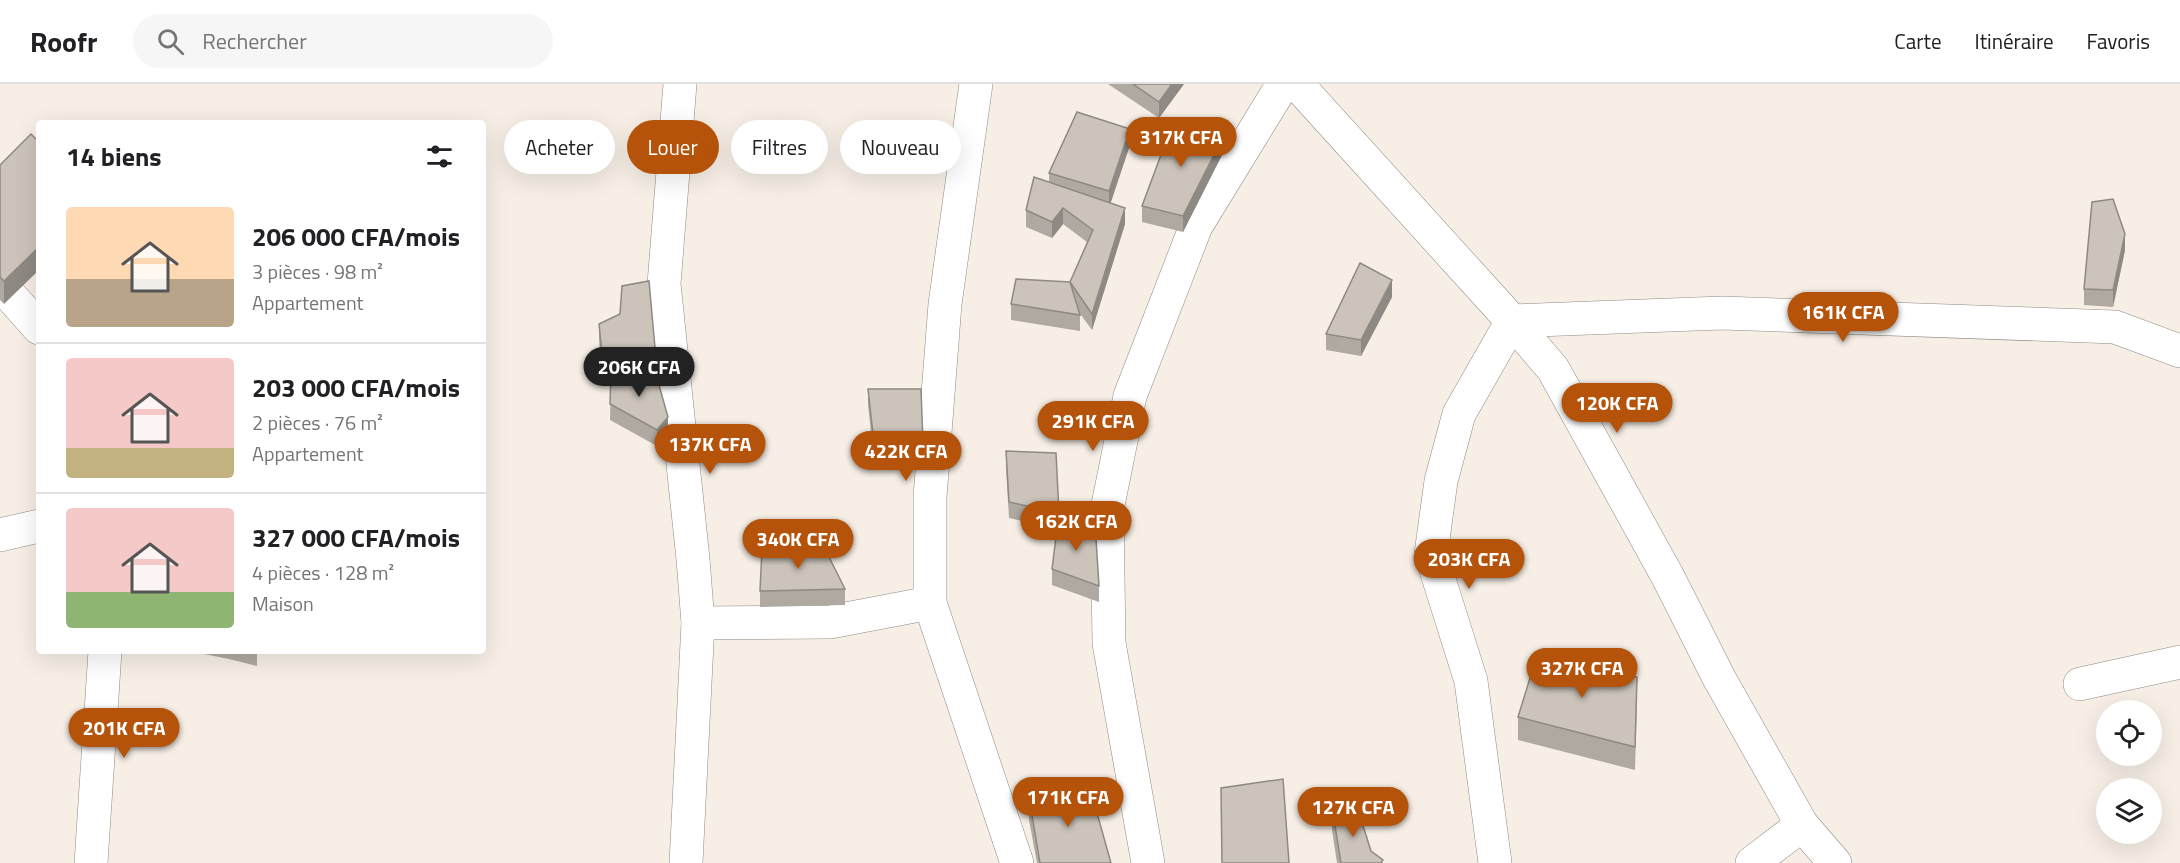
<!DOCTYPE html>
<html lang="fr">
<head>
<meta charset="utf-8">
<style>
  :root { --surface:#fff; --page:#f6f6f6; --text:#202124; --muted:#757577; --line:#e0e0e0; --accent:#b45309 }
  body { margin:0; font-family:"Titillium Web",sans-serif; background:var(--page); color:var(--text); height:100vh; display:flex; flex-direction:column; font-size:22px; white-space:nowrap }
  * { box-sizing:border-box; margin:0 }
  p { font-size:20px; color:var(--muted) }
  .icon { flex:none; width:33px; height:33px; fill:none; stroke:currentColor; stroke-width:2; stroke-linecap:round; stroke-linejoin:round }
  .map { position:relative; flex:1; overflow:hidden }
  .details { position:absolute; left:36px; top:36px; width:450px; height:534px; display:flex; flex-direction:column; background:var(--surface); border-radius:6px; box-shadow:0 6px 24px #0002 }
  .details>* { flex:none }
  .top-card { position:absolute; left:504px; top:36px; width:570px; height:54px; display:flex; gap:12px }
  .tools { position:absolute; left:2096px; top:616px; display:grid; gap:12px }
  .tools a { display:grid; place-items:center; width:66px; height:66px; border-radius:50%; background:var(--surface); box-shadow:0 6px 24px #0002; font-size:30px }
  .price { position:absolute; translate:-50% -51px; padding:0 14px; border-radius:21px; background:var(--accent); color:#fff; font-size:20px; line-height:39px; filter:drop-shadow(0 2px 3px #0008) }
  .price::after { content:''; position:absolute; left:50%; top:36px; width:18px; height:14px; margin-left:-9px; background:inherit; clip-path:polygon(0 0,100% 0,50% 100%) }
  .price.active { background:#222; color:#fff }
  ul { padding:0; list-style:none }
  li { display:flex; align-items:center; gap:18px; height:150px; padding:0 30px }
  li+li { border-top:2px solid var(--line) }
  li span { display:grid; place-items:center; flex:none; width:168px; height:120px; border-radius:6px; color:#555 }
  li>.icon { margin-inline-start:auto }
  span .icon { width:72px; height:72px; fill:#fffc; stroke-width:1 }
  li b { font-size:26px }
  h2 { display:flex; justify-content:space-between; align-items:center; height:72px; padding:0 30px; font-size:26px }
  .chip { padding:0 21px; border-radius:27px; background:var(--surface); box-shadow:0 6px 24px #0002; font-size:21px; line-height:54px }
  .chip.active { background:var(--accent); color:#fff }
  header { display:flex; align-items:center; gap:36px; box-sizing:border-box; height:84px; padding:0 30px; background:var(--surface); border-bottom:2px solid var(--line) }
  header strong { font-size:28px }
  nav { display:flex; gap:33px; margin-inline-start:auto; font-size:21px }
  .search { width:420px; height:54px; background:var(--page); display:flex; align-items:center; gap:15px; box-sizing:border-box; padding:0 21px; border-radius:33px; color:var(--muted); font-size:22px }
  .map>svg:first-child { display:block }
  .lines { fill:none; stroke-linecap:round; stroke-linejoin:round }
  .minor-casing { stroke:#908981; stroke-width:34 }
  .minor { stroke:#fff; stroke-width:33 }
  .wall { fill:#afa9a1 }
  .shaded-wall { fill:#8f8983 }
  .building { fill:#ccc4bb; stroke:#8f8983; stroke-width:1.5 }
</style>
</head>
<body>
<header>
<strong>Roofr</strong>
<div class="search"><svg class="icon" aria-label="search" viewBox="0 0 24 24"><circle cx="10" cy="10" r="6"/><path d="M15 15l6 6"/></svg>Rechercher</div>
<nav><a>Carte</a><a>Itinéraire</a><a>Favoris</a></nav>
</header>
<div class="map">
<svg width="2180" height="779" viewBox="0 0 2180 779">
  <rect width="100%" height="100%" fill="#f7efe6"/>
  <g class="lines">
    <defs>
      <g id="minor">
        <polyline points="680,0 664,200 693,475 698,539 686,779"/>
        <polyline points="976,0 945,220 930,413 930,519 1017,779"/>
        <polyline points="1297,0 1512,237 1553,285 1668,493 1719,594 1802,741 1835,779"/>
        <polyline points="0,200 39,244"/>
        <polyline points="0,451 39,442"/>
        <polyline points="698,539 830,538 930,519"/>
        <polyline points="2080,600 2180,578"/>
        <polyline points="91,779 105,567"/>
        <polyline points="1148,779 1109,559 1107,426 1130,312 1196,142 1283,0"/>
        <polyline points="1495,779 1471,597 1431,470 1441,397 1459,330 1512,237 1722,229 2115,243 2180,267"/>
        <polyline points="1752,779 1802,741"/>
      </g>
    </defs>
    <use href="#minor" class="minor-casing"/>
    <use href="#minor" class="minor"/>
  </g>
  <g class="wall">
    <polygon points="1108,0 1184,0 1159,34"/>
    <polygon points="31,50 4,220 0,216 0,81"/>
    <polygon points="1130,61 1110,119 1125,140 1092,246 1078,227 1080,231 1080,247 1011,236 1011,220 1070,198 1087,158 1063,140 1052,154 1026,143 1026,126 1049,98 1049,89"/>
    <polygon points="1223,69 1183,148 1142,138 1142,122"/>
    <polygon points="2125,166 2113,223 2084,221 2084,205"/>
    <polygon points="1392,213 1361,272 1326,266 1326,250"/>
    <polygon points="599,240 656,275 656,292 602,286 599,257"/>
    <polygon points="611,288 668,350 657,362 610,336"/>
    <polygon points="868,305 923,359 923,376 873,367 868,321"/>
    <polygon points="1006,367 1059,429 1099,502 1099,518 1052,501 1052,485 1057,445 1009,434 1006,383"/>
    <polygon points="845,505 845,521 760,523 760,507"/>
    <polygon points="189,567 257,567 257,582 229,575"/>
    <polygon points="1637,616 1635,686 1518,656 1518,633"/>
    <polygon points="1029,713 1111,779 1037,779 1029,736"/>
    <polygon points="1332,723 1371,767 1383,779 1337,779 1332,746"/>
  </g>
  <g class="shaded-wall">
    <polygon points="1172,0 1184,0 1159,34 1159,18"/>
    <polygon points="1130,45 1130,61 1109,124 1109,107"/>
    <polygon points="1223,53 1223,69 1183,148 1183,132"/>
    <polygon points="1063,124 1063,140 1052,154 1052,138"/>
    <polygon points="1125,124 1125,140 1092,246 1092,230"/>
    <polygon points="2125,150 2125,166 2113,223 2113,206"/>
    <polygon points="39,163 39,186 4,220 4,197"/>
    <polygon points="1392,196 1392,213 1361,272 1361,256"/>
    <polygon points="668,333 668,350 657,362 657,346"/>
  </g>
  <g class="building">
    <polygon points="1133,0 1172,0 1159,18"/>
    <polygon points="1077,28 1130,45 1109,107 1049,89"/>
    <polygon points="1174,36 1223,53 1183,132 1142,122"/>
    <polygon points="31,50 39,58 39,163 4,197 0,193 0,81"/>
    <polygon points="1034,93 1125,124 1092,230 1070,198 1080,231 1011,220 1016,195 1070,198 1093,146 1063,124 1052,138 1026,126"/>
    <polygon points="2113,115 2125,150 2113,206 2084,205 2092,118"/>
    <polygon points="1360,179 1392,196 1361,256 1326,250"/>
    <polygon points="649,197 656,275 602,269 599,240 620,230 622,202"/>
    <polygon points="611,288 657,294 668,333 657,346 610,320"/>
    <polygon points="868,305 921,305 923,359 873,350"/>
    <polygon points="1006,367 1056,369 1059,429 1009,418"/>
    <polygon points="1059,429 1096,455 1099,502 1052,485"/>
    <polygon points="824,463 845,505 760,507 762,464"/>
    <polygon points="1538,568 1637,593 1635,663 1518,633"/>
    <polygon points="1283,695 1289,779 1222,779 1221,704"/>
    <polygon points="1090,704 1111,779 1040,779 1029,713"/>
    <polygon points="1332,723 1358,726 1371,767 1383,776 1381,779 1341,779"/>
  </g>
</svg>
<div class="tools">
<a><svg class="icon" aria-label="locate" viewBox="0 0 24 24"><circle cx="12" cy="12" r="6"/><path d="M12 2v4M12 18v4M2 12h4M18 12h4"/></svg></a>
<a><svg class="icon" aria-label="layers" viewBox="0 0 24 24"><path d="M12 4l9 5-9 5-9-5zM3 14l9 5 9-5"/></svg></a>
</div>
<b class="price" style="left:1181px;top:84px">317K CFA</b>
<b class="price" style="left:1843px;top:259px">161K CFA</b>
<b class="price active" style="left:639px;top:314px">206K CFA</b>
<b class="price" style="left:1617px;top:350px">120K CFA</b>
<b class="price" style="left:1093px;top:368px">291K CFA</b>
<b class="price" style="left:710px;top:391px">137K CFA</b>
<b class="price" style="left:906px;top:398px">422K CFA</b>
<b class="price" style="left:1076px;top:468px">162K CFA</b>
<b class="price" style="left:798px;top:486px">340K CFA</b>
<b class="price" style="left:1469px;top:506px">203K CFA</b>
<b class="price" style="left:1582px;top:615px">327K CFA</b>
<b class="price" style="left:124px;top:675px">201K CFA</b>
<b class="price" style="left:1068px;top:744px">171K CFA</b>
<b class="price" style="left:1353px;top:754px">127K CFA</b>
<div class="top-card">
<a class="chip">Acheter</a>
<a class="chip active">Louer</a>
<a class="chip">Filtres</a>
<a class="chip">Nouveau</a>
</div>
<section class="details">
<h2>14 biens<svg class="icon" aria-label="filters" viewBox="0 0 24 24"><path d="M4 7h16M4 17h16"/><circle cx="9" cy="7" r="2"/><circle cx="15" cy="17" r="2"/></svg></h2>
<ul>
<li><span style="background:linear-gradient(#ffd9b3 60%,#b9a48a 0)"><svg class="icon" aria-label="home" viewBox="0 0 24 24"><path d="M3 11l9-7 9 7M6 9v11h12V9"/></svg></span><div><b>206 000 CFA/mois</b><p>3 pièces · 98 m²</p><p>Appartement</p></div></li>
<li><span style="background:linear-gradient(#f6c9c9 75%,#c2b280 0)"><svg class="icon" aria-label="home" viewBox="0 0 24 24"><path d="M3 11l9-7 9 7M6 9v11h12V9"/></svg></span><div><b>203 000 CFA/mois</b><p>2 pièces · 76 m²</p><p>Appartement</p></div></li>
<li><span style="background:linear-gradient(#f6c9c9 70%,#8fb573 0)"><svg class="icon" aria-label="home" viewBox="0 0 24 24"><path d="M3 11l9-7 9 7M6 9v11h12V9"/></svg></span><div><b>327 000 CFA/mois</b><p>4 pièces · 128 m²</p><p>Maison</p></div></li>
</ul>
</section>
</div>
</body>
</html>
